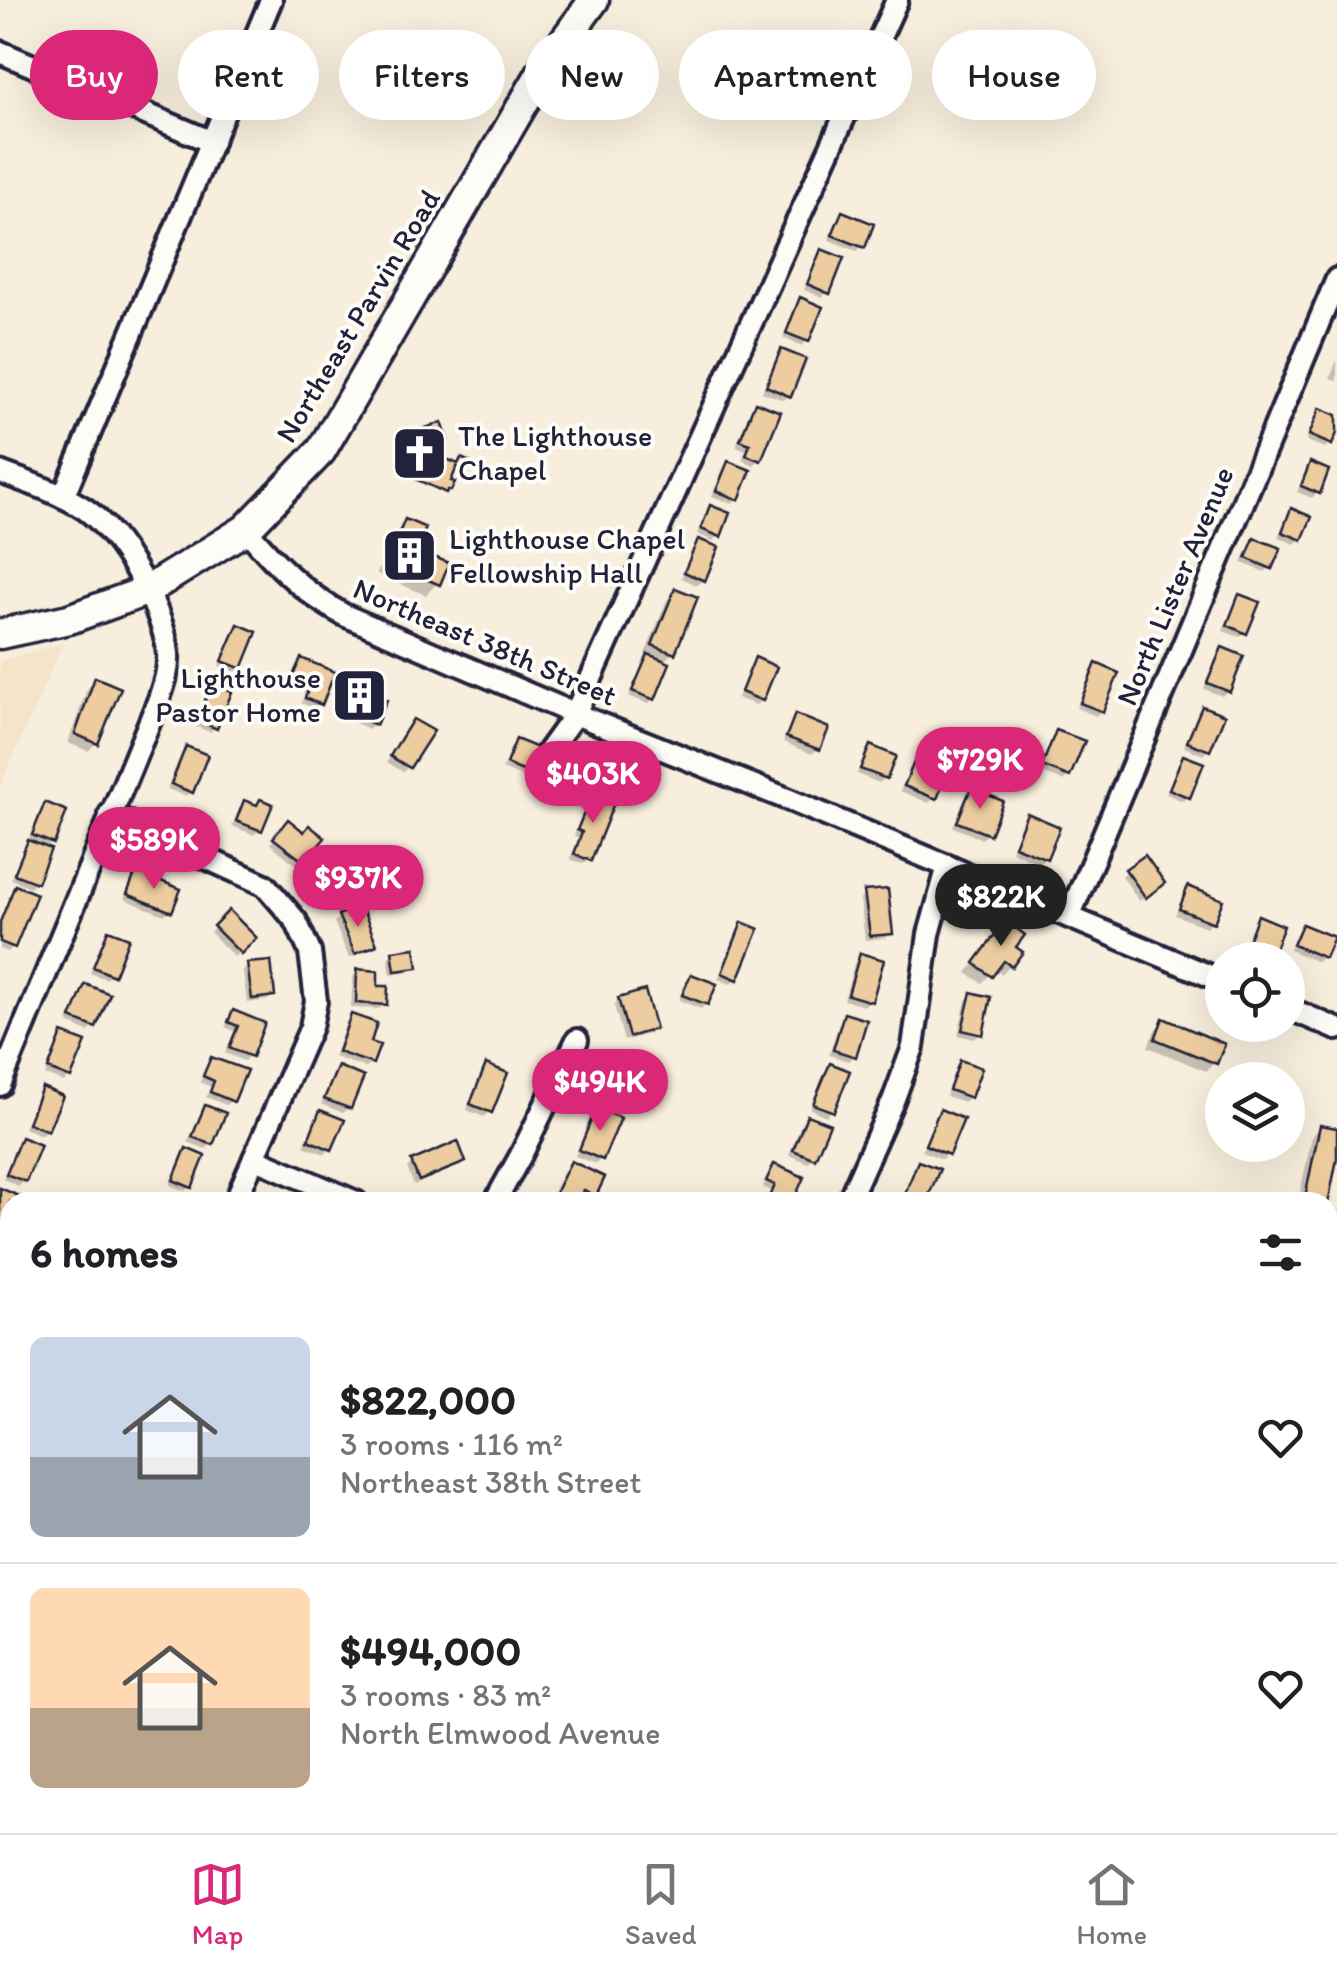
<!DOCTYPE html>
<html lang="en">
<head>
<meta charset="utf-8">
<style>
  :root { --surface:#fff; --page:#f6f6f6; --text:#202124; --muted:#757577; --line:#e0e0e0; --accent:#db2777 }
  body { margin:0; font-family:Itim,sans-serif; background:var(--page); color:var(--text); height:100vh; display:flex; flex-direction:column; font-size:38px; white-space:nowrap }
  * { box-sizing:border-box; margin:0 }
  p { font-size:32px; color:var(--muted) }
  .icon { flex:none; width:55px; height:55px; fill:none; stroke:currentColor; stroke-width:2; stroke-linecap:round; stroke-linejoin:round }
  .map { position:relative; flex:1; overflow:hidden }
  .panel { position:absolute; left:0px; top:1192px; width:1338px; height:642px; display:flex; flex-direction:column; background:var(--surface); border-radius:30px 30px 0 0; box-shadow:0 10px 40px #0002 }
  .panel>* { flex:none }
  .guide { position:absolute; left:30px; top:30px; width:1278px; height:90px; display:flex; gap:20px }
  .controls { position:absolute; left:1205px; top:942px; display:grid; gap:20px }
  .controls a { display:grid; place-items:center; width:100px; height:100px; border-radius:50%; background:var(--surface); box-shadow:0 10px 40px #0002; font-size:50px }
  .price { position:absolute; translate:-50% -85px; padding:0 22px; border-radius:35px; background:var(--accent); color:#fff; font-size:32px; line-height:65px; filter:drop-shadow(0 2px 5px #0008) }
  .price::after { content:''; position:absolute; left:50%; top:60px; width:30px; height:22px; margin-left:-15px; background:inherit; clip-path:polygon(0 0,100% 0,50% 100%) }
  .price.selected { background:#222; color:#fff }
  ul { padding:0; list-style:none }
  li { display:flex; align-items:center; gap:30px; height:250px; padding:0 30px }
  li+li { border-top:2px solid var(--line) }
  li span { display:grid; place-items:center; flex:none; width:280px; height:200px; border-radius:15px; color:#555 }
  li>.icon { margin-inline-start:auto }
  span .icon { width:120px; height:120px; fill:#fffc; stroke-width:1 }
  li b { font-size:42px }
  h2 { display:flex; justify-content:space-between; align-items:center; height:120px; padding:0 30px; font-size:42px }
  .chip { padding:0 35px; border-radius:45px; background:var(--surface); box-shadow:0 10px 40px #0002; font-size:35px; line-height:90px }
  .chip.selected { background:var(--accent); color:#fff }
  .tab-bar { display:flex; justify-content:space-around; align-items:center; height:140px; border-top:2px solid var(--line); background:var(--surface); font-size:28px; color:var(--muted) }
  .tab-bar a { display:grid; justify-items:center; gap:5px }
  .tab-bar .selected { color:var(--accent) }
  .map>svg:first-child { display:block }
  .built { fill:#f5e4ca }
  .green { fill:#9de4b1; stroke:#608376; stroke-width:2.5 }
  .shadow { fill:#0003 }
  .building { fill:#edcd9f; stroke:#22223b; stroke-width:2.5 }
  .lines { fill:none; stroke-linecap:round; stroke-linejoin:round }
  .minor-casing { stroke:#22223b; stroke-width:28 }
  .major-casing { stroke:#22223b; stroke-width:35 }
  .minor { stroke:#fdfcf7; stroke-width:20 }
  .major { stroke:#fdfcf7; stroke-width:28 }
  .labels { text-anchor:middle; stroke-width:8; stroke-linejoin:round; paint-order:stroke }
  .street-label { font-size:30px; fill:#22223b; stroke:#fdfcf7 }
  .poi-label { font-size:30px; fill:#22223b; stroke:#fdfcf7; text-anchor:start }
</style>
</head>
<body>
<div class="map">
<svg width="1337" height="1833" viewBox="0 0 1337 1833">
  <rect width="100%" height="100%" fill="#f8eedd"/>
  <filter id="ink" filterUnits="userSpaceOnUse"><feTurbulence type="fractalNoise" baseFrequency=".01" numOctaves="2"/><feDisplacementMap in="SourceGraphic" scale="20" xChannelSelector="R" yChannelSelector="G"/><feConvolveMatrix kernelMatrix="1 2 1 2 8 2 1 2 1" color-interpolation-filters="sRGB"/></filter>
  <g filter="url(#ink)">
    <polygon class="built" points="63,643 3,780 0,786 0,661"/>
    <polygon class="green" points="10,1714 10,1825 87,1825 84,1833 0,1833 0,1736"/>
    <g class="shadow">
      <polygon points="843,214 862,246 857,251 829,240 837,219"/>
      <polygon points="822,252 828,292 822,297 804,290 817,257"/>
      <polygon points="801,300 807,341 801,346 783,338 796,306"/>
      <polygon points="782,352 789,395 784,400 762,392 776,357"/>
      <polygon points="1337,360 1337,381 1330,378"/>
      <polygon points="755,405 759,460 754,465 742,460 746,450 736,446 750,410"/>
      <polygon points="1321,411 1337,418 1337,427 1330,443 1325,448 1306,441 1316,416"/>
      <polygon points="440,426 419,450 464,470 462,472 454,468 449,490 443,493 407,477 410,472 399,467 410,444 418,439 417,435"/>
      <polygon points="728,464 737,499 732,504 712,496 723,469"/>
      <polygon points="1311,465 1318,492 1312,498 1297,492 1306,470"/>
      <polygon points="711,508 719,536 713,541 697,534 706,513"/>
      <polygon points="1292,511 1300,539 1295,544 1278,537 1287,517"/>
      <polygon points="406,522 414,551 437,583 426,595 377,574 394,533"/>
      <polygon points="1255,541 1270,567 1265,572 1242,563 1250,546"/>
      <polygon points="699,542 703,580 697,585 681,578 694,547"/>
      <polygon points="676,591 673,653 663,663 653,699 648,704 629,696 643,662 650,655 645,654 667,600"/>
      <polygon points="1240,597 1245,632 1240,637 1223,631 1235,602"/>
      <polygon points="238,626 240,668 235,673 219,667 233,632"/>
      <polygon points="1222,650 1241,657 1227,691 1222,696 1204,689 1217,655"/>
      <polygon points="755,660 761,700 756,705 737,698 750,666"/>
      <polygon points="301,661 320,703 314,708 301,703 305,693 288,686 296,666"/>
      <polygon points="1096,666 1101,711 1096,716 1076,708 1091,671"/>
      <polygon points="357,675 358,690 374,723 369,729 337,715 351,681"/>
      <polygon points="96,680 96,743 88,751 68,743 87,689"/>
      <polygon points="213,686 215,727 210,732 194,726 207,692"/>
      <polygon points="1203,708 1208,750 1203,755 1184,747 1197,714"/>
      <polygon points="796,717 818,749 812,754 783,742 791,723"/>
      <polygon points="409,727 408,767 403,772 387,762"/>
      <polygon points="1057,733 1068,776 1063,781 1038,771 1052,738"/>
      <polygon points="516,742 537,776 532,781 502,769 511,748"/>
      <polygon points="870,748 885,778 879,783 857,774 865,753"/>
      <polygon points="187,749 191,791 186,796 167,789 181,754"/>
      <polygon points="1184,758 1188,796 1183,801 1166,794 1178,763"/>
      <polygon points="914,764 934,797 929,803 900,791 909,770"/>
      <polygon points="971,791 987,834 982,839 953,827 966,796"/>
      <polygon points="593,797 589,859 583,864 570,859 579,838 574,836 587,802"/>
      <polygon points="245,803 259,830 254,835 232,826 240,808"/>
      <polygon points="46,805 52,843 45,849 35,882 30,887 11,879 23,848 30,841 28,840 41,810"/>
      <polygon points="1028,816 1045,858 1039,863 1011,851 1023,822"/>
      <polygon points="283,828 303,835 303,861 298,866 270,844"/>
      <polygon points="1127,871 1157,888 1139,901 1122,876"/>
      <polygon points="137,874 170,910 164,915 124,899 132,879"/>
      <polygon points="316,875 346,897 330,908 311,880"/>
      <polygon points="16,888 13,947 8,952 0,949 0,919 10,894"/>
      <polygon points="1189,889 1212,922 1206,927 1175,915 1184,894"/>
      <polygon points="866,894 890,933 885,938 865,940 860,899"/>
      <polygon points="229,913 253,938 234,957 210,932"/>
      <polygon points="340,917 374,944 369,949 349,958 334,922"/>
      <polygon points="1259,918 1272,950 1267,955 1245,946 1254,923"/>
      <polygon points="743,925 736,979 731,984 718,979 738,931"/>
      <polygon points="1302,927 1323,957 1318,962 1289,950 1297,932"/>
      <polygon points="998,932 1013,947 1010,965 1002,974 995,969 982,983 967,973"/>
      <polygon points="109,933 112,974 106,979 90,973 104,938"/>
      <polygon points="393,953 415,967 410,972 391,975 388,958"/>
      <polygon points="861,956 869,1001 864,1006 844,1000 855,961"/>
      <polygon points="248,966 273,995 268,1000 247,1003 243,971"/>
      <polygon points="358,972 375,988 385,1004 379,1009 351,1008 353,977"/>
      <polygon points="691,976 706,1004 701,1009 679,1000 686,982"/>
      <polygon points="86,987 94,1027 88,1032 68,1023 80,992"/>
      <polygon points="971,994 980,1034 975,1039 958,1035 966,1000"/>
      <polygon points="619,1000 653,1028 648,1034 624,1041 614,1005"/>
      <polygon points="234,1013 249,1056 244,1061 225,1053 234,1031 225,1027"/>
      <polygon points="845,1016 854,1055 848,1061 829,1055 840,1021"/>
      <polygon points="351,1017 367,1043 371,1063 366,1068 334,1057 346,1022"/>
      <polygon points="1164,1021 1215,1062 1206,1071 1148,1047 1155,1030"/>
      <polygon points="63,1036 69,1077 64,1082 45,1075 58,1041"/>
      <polygon points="212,1060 231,1100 226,1105 206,1097 211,1087 200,1082 207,1065"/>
      <polygon points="961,1063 969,1097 964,1102 946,1096 956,1068"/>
      <polygon points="830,1066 832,1110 826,1116 810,1109 825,1071"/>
      <polygon points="487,1067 489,1111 484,1117 467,1110 482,1072"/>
      <polygon points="338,1069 348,1108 343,1113 321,1104 333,1074"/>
      <polygon points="43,1090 46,1130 41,1135 24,1128 38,1096"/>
      <polygon points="205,1108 211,1144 206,1149 188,1142 200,1113"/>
      <polygon points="597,1110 601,1159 596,1164 575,1156 591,1116"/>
      <polygon points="940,1112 947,1154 942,1159 922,1151 935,1118"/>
      <polygon points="320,1113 330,1149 325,1154 304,1146 315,1118"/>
      <polygon points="808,1117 813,1158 808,1163 789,1155 802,1123"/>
      <polygon points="1321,1127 1337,1131 1337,1147 1325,1202 1298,1202 1312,1136"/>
      <polygon points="22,1140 24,1181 19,1186 3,1179 16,1145"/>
      <polygon points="186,1151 190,1186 185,1191 170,1185 181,1156"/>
      <polygon points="463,1161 458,1166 414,1185 407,1168 412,1163"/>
      <polygon points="571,1164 594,1194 586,1202 577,1199 575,1202 548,1202 563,1172"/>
      <polygon points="919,1164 936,1171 924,1202 900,1202 914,1169"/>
      <polygon points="775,1166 801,1178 790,1202 767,1202 772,1191 763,1187 770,1172"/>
      <polygon points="169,1196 185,1202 163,1202"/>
      <polygon points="0,1339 10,1340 9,1361 4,1366 0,1366"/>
      <polygon points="1337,1394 1337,1446 1328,1461 1328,1410"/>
      <polygon points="10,1449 10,1471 0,1472 0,1450"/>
      <polygon points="164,1825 184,1833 158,1833"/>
      <polygon points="481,1825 501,1825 495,1833 480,1828"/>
      <polygon points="607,1825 632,1825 628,1833 608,1833 605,1832"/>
      <polygon points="873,1825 888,1825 879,1832"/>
      <rect x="1096" y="1825" width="29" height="8"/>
    </g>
    <g class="building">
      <polygon points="842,211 874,224 865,248 832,235"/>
      <polygon points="821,249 844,258 830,294 807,284"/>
      <polygon points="800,297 823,307 809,342 786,333"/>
      <polygon points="781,349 806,359 791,397 766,386"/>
      <polygon points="755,402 781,412 761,461 746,455 750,444 740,440"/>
      <polygon points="1320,408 1337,415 1337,433 1332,445 1309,435"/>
      <polygon points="442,422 448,440 423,449 458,464 461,458 470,462 466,471 457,467 451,481 455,482 451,491 448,490 446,493 407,475 410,470 399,465 411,439 419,436 417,431"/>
      <polygon points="728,461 751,470 739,500 716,491"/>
      <polygon points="1310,462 1329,470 1320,494 1301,486"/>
      <polygon points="710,505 730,513 721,537 701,529"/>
      <polygon points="1291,508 1312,517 1302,540 1282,532"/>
      <polygon points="405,519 426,528 417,550 449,563 440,585 387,562"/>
      <polygon points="1254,538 1281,548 1272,569 1246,558"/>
      <polygon points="698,539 719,547 705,581 684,572"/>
      <polygon points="675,588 698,597 675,654 652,645"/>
      <polygon points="1239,594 1260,602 1247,634 1227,625"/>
      <polygon points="238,624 257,632 242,669 222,661"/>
      <polygon points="1222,647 1244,656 1230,692 1207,683"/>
      <polygon points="648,654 670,663 655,700 632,691"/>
      <polygon points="755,657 777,667 763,701 741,692"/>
      <polygon points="301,658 335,672 322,705 305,698 309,687 291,680"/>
      <polygon points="1096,663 1119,673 1103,712 1080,703"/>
      <polygon points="356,672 366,677 361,689 387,700 376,725 340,709"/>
      <polygon points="95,677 121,688 98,744 75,734"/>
      <polygon points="212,683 232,692 217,729 197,720"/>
      <polygon points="1202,706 1225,715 1210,751 1187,742"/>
      <polygon points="795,714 829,728 820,750 786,737"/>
      <polygon points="413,719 434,731 410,768 390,756"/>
      <polygon points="1056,730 1085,741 1070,777 1042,766"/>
      <polygon points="516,739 550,753 540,778 506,764"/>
      <polygon points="870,745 896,756 887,779 860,769"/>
      <polygon points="186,746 208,755 193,793 171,784"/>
      <polygon points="1183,755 1204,763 1190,798 1169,789"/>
      <polygon points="914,762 946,775 937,799 904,786"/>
      <polygon points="971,788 1003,801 990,835 957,822"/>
      <polygon points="592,794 614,803 591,861 574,854 582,832 577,830"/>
      <polygon points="260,799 273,804 262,831 236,821 244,800 257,805"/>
      <polygon points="45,802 67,811 54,844 32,835"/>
      <polygon points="1027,813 1060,827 1047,859 1014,846"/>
      <polygon points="288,819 304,832 309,825 325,838 304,862 273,838"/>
      <polygon points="28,840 51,849 37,883 14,874"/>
      <polygon points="1145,855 1165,883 1146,898 1125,869"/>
      <polygon points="332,860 354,892 336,904 314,873"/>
      <polygon points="136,871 181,889 172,912 127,894"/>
      <polygon points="15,885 37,894 15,948 0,942 0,922"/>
      <polygon points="1188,886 1223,900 1214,923 1179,909"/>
      <polygon points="888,889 893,934 870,936 864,891"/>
      <polygon points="361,905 377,945 355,954 338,915"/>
      <polygon points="229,910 257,938 241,954 213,926"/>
      <polygon points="1258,915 1284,926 1274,951 1248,941"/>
      <polygon points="1006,920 1025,935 1016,947 1023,952 1012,967 1004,961 992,977 974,963"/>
      <polygon points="742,922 759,929 738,980 722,973"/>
      <polygon points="1302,924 1334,937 1325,958 1293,945"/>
      <polygon points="108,930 129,938 114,976 93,967"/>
      <polygon points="415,948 418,968 395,971 392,951"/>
      <polygon points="860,953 884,960 872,1002 848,995"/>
      <polygon points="271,961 275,996 252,999 247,963"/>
      <polygon points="357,969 378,971 378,986 388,986 387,1005 356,1003"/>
      <polygon points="691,974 717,984 708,1005 682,995"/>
      <polygon points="85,984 110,994 96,1028 71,1018"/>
      <polygon points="645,990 656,1029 629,1037 618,998"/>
      <polygon points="971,992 991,997 983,1035 962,1030"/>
      <polygon points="233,1010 265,1023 252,1057 229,1048 238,1026 228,1022"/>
      <polygon points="844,1013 867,1020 856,1057 833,1050"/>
      <polygon points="351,1014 377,1023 371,1042 380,1045 373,1064 338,1052"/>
      <polygon points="1163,1018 1225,1044 1217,1064 1155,1039"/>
      <polygon points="62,1033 86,1042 71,1078 48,1069"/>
      <polygon points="211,1057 247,1070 234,1102 210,1092 214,1081 203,1076"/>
      <polygon points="960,1060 982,1068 971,1098 949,1090"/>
      <polygon points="830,1063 850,1071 834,1112 813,1104"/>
      <polygon points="486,1064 508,1073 492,1113 470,1104"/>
      <polygon points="338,1066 364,1077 351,1109 324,1099"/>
      <polygon points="42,1087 63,1096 48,1131 28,1123"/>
      <polygon points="205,1105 226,1113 213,1145 192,1137"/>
      <polygon points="596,1108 621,1118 603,1160 579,1150"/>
      <polygon points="940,1109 964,1119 949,1155 925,1145"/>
      <polygon points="320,1110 345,1120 332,1150 308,1140"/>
      <polygon points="807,1115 830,1124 815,1159 793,1150"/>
      <polygon points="1320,1125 1337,1128 1337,1159 1328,1204 1328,1202 1304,1202"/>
      <polygon points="21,1137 41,1145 26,1182 6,1174"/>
      <polygon points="458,1141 466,1162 419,1181 411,1161"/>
      <polygon points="186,1148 205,1156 192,1188 173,1180"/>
      <polygon points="571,1161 605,1177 596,1196 584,1190 578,1202 551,1202"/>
      <polygon points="918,1161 940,1169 926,1202 907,1202 902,1201"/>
      <polygon points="774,1164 804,1177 793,1202 768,1202 775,1185 766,1181"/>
      <polygon points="0,1188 19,1196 17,1202 10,1202 10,1219 7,1228 0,1225"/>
      <polygon points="1337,1398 1337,1450 1328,1466 1328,1413"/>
    </g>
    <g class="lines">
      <defs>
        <g id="minor">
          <polyline points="0,52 212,142"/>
          <path d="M 0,472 C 28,483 59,492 85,509 C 121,534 164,610 168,654 C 169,670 164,684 159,699 L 0,1085"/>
          <polyline points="63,497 271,0"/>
          <path d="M 246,529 C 275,564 304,593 344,615 L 575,714 L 780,796 L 1222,981"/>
          <polyline points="549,750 575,714 897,0"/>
          <polyline points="110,814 265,885 296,921 310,952 316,1001 311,1027 235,1202"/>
          <polyline points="1069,917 1337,279"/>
          <polyline points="1288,1008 1337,1029"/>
          <polyline points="254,1158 356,1202"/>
          <polyline points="495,1202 521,1155 577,1040"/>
          <polyline points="848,1202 893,1101 913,1047 929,934 948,866"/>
          <polyline points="0,1401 10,1400"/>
          <polyline points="1328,1575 1337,1580"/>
          <polyline points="1064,1825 1065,1833"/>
          <polyline points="233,1833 237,1825"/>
          <polyline points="558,1833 561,1825"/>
          <polyline points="966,1833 973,1825"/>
        </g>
        <g id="major">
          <polyline points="0,634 69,619 146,591 246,529 321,451 544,68 594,0"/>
          <polyline points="1328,1635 1337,1612"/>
          <polyline points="1243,1833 1247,1825"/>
        </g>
      </defs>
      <use href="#minor" class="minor-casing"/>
      <use href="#major" class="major-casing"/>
      <use href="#minor" class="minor"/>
      <use href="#major" class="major"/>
    </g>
  </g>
  <defs>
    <symbol id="church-square" viewBox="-11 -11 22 22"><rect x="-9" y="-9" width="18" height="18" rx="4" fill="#22223b" stroke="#fdfcf7"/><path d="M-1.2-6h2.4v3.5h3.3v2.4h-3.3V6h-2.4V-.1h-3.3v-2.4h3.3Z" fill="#fff"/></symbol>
    <symbol id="building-square" viewBox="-11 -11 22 22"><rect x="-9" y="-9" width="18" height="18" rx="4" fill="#22223b" stroke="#fdfcf7"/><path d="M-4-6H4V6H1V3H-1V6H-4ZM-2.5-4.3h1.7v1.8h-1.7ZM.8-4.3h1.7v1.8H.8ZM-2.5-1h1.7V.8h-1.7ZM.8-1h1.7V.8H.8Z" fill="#fff"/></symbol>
  </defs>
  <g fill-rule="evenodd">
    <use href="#church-square" x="388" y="422" width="63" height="63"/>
    <use href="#building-square" x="378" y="524" width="63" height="63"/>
    <use href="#building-square" x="328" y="664" width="63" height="63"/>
  </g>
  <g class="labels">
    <g class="street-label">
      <text transform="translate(358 316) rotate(-59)" y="10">Northeast Parvin Road</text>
      <text transform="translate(1175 586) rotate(-67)" y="10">North Lister Avenue</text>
      <text transform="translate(485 642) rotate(23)" y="10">Northeast 38th Street</text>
    </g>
    <g class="poi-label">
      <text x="458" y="446">The Lighthouse<tspan x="458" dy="34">Chapel</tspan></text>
      <text x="449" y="549">Lighthouse Chapel<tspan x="449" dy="34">Fellowship Hall</tspan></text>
      <text x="321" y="688" text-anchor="end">Lighthouse<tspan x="321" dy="34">Pastor Home</tspan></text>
    </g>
  </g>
</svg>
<div class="controls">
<a><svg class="icon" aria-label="locate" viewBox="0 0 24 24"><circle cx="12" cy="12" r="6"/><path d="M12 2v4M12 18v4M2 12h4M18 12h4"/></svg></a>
<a><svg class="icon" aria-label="layers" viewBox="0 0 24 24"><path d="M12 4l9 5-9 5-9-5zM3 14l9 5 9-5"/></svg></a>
</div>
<b class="price" style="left:980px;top:812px">$729K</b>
<b class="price" style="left:593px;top:826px">$403K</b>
<b class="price" style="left:154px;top:892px">$589K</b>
<b class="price" style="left:358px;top:930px">$937K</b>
<b class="price selected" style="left:1001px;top:949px">$822K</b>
<b class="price" style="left:600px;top:1134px">$494K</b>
<div class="guide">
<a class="chip selected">Buy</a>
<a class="chip">Rent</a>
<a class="chip">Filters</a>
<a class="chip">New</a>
<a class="chip">Apartment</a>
<a class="chip">House</a>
</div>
<section class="panel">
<h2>6 homes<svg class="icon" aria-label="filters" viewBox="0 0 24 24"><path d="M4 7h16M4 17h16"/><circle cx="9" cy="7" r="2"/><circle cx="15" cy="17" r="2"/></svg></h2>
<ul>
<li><span style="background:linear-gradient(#c9d6e8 60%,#9aa5b1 0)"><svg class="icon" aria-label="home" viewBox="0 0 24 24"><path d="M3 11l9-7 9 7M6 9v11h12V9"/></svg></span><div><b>$822,000</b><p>3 rooms · 116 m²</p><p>Northeast 38th Street</p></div><svg class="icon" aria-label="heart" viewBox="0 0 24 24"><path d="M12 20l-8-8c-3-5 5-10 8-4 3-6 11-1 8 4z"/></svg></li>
<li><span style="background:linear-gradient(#ffd9b3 60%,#b9a48a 0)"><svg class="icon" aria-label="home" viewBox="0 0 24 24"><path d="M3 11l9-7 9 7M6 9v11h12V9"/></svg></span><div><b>$494,000</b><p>3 rooms · 83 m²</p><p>North Elmwood Avenue</p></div><svg class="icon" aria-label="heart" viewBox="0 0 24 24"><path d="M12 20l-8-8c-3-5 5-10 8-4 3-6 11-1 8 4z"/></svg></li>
</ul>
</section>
</div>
<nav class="tab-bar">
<a class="selected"><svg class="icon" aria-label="map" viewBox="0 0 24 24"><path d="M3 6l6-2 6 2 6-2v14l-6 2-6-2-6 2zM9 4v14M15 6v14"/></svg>Map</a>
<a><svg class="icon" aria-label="saved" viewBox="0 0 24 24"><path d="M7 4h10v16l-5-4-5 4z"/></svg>Saved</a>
<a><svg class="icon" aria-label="home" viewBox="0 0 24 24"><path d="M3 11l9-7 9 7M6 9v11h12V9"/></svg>Home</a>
</nav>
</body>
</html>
